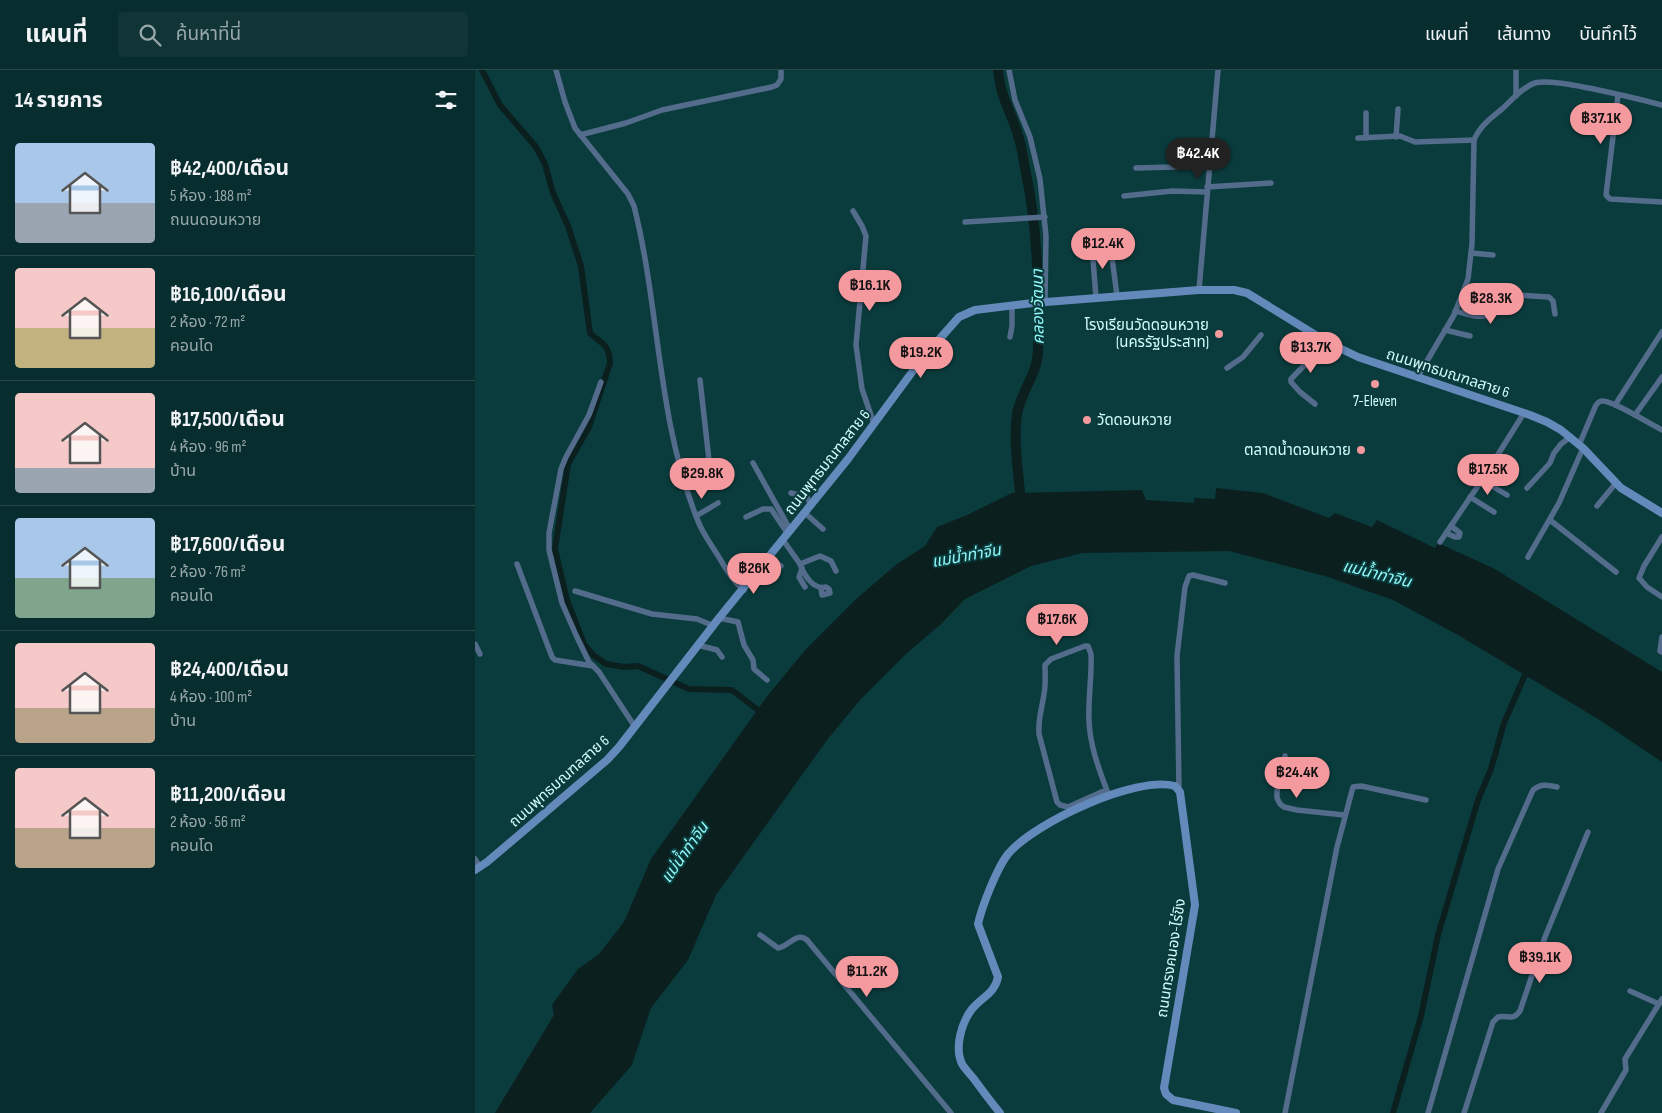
<!DOCTYPE html>
<html lang="th">
<head>
<meta charset="utf-8">
<style>
  :root { --surface:#082d2e; --page:#113536; --text:#f1f3f6; --muted:#98a8aa; --line:#29494a; --accent:#f49a9f }
  body { margin:0; font-family:"Sofia Sans Condensed","Noto Sans Thai",sans-serif; background:var(--page); color:var(--text); height:100vh; display:flex; flex-direction:column; font-size:19px; white-space:nowrap }
  * { box-sizing:border-box; margin:0 }
  p { font-size:16px; color:var(--muted) }
  .icon { flex:none; width:28px; height:28px; fill:none; stroke:currentColor; stroke-width:2; stroke-linecap:round; stroke-linejoin:round }
  .map { position:relative; flex:1; overflow:hidden }
  .sheet { display:flex; flex-direction:column; background:var(--surface); width:475px }
  .sheet>* { flex:none }
  .price { position:absolute; translate:-50% -42px; padding:0 11px; border-radius:18px; background:var(--accent); color:#111; font-size:16px; line-height:32px; filter:drop-shadow(0 1px 2px #0008) }
  .price::after { content:''; position:absolute; left:50%; top:30px; width:15px; height:11px; margin-left:-8px; background:inherit; clip-path:polygon(0 0,100% 0,50% 100%) }
  .price.current { background:#222; color:#fff }
  ul { padding:0; list-style:none }
  li { display:flex; align-items:center; gap:15px; height:125px; padding:0 15px }
  li+li { border-top:1px solid var(--line) }
  li span { display:grid; place-items:center; flex:none; width:140px; height:100px; border-radius:5px; color:#555 }
  li>.icon { margin-inline-start:auto }
  span .icon { width:60px; height:60px; fill:#fffc; stroke-width:1 }
  li b { font-size:21px }
  h2 { display:flex; justify-content:space-between; align-items:center; height:60px; padding:0 15px; font-size:21px }
  header { display:flex; align-items:center; gap:30px; box-sizing:border-box; height:70px; padding:0 25px; background:var(--surface); border-bottom:1px solid var(--line) }
  header strong { font-size:24px }
  nav { display:flex; gap:28px; margin-inline-start:auto; font-size:18px }
  .search { width:350px; height:45px; background:var(--page); display:flex; align-items:center; gap:12px; box-sizing:border-box; padding:0 18px; border-radius:5px; color:var(--muted); font-size:19px }
  main { display:flex; flex:1; min-height:0 }
  .map>svg:first-child { display:block }
  .water { fill:#0b1f1f }
  .lines { fill:none; stroke-linecap:round; stroke-linejoin:round }
  .canal { stroke:#0b1f1f; stroke-width:6 }
  .river { stroke:#0b1f1f; stroke-width:10 }
  .street { stroke:#546c8c; stroke-width:5.5 }
  .secondary { stroke:#648abc; stroke-width:8 }
  .poi-dot { fill:#f49a9f; stroke:#0b3c3d; stroke-width:2 }
  .labels { text-anchor:middle; stroke-width:4; stroke-linejoin:round; paint-order:stroke }
  .poi-label { font-size:15px; fill:#d3fcfb; stroke:#0b3c3d; text-anchor:end }
  .street-label { font-size:15px; fill:#d3fcfb; stroke:#0b3c3d }
  .water-label { font-size:16px; font-style:italic; fill:#92f8f9; stroke:#0b3c3d }
</style>
</head>
<body>
<header>
<strong>แผนที่</strong>
<div class="search"><svg class="icon" aria-label="search" viewBox="0 0 24 24"><circle cx="10" cy="10" r="6"/><path d="M15 15l6 6"/></svg>ค้นหาที่นี่</div>
<nav><a>แผนที่</a><a>เส้นทาง</a><a>บันทึกไว้</a></nav>
</header>
<main>
<section class="sheet">
<h2>14 รายการ<svg class="icon" aria-label="filters" viewBox="0 0 24 24"><path d="M4 7h16M4 17h16"/><circle cx="9" cy="7" r="2"/><circle cx="15" cy="17" r="2"/></svg></h2>
<ul>
<li><span style="background:linear-gradient(#a9c7e8 60%,#9aa5b1 0)"><svg class="icon" aria-label="home" viewBox="0 0 24 24"><path d="M3 11l9-7 9 7M6 9v11h12V9"/></svg></span><div><b>฿42,400/เดือน</b><p>5 ห้อง · 188 m²</p><p>ถนนดอนหวาย</p></div></li>
<li><span style="background:linear-gradient(#f6c9c9 60%,#c2b280 0)"><svg class="icon" aria-label="home" viewBox="0 0 24 24"><path d="M3 11l9-7 9 7M6 9v11h12V9"/></svg></span><div><b>฿16,100/เดือน</b><p>2 ห้อง · 72 m²</p><p>คอนโด</p></div></li>
<li><span style="background:linear-gradient(#f6c9c9 75%,#9aa5b1 0)"><svg class="icon" aria-label="home" viewBox="0 0 24 24"><path d="M3 11l9-7 9 7M6 9v11h12V9"/></svg></span><div><b>฿17,500/เดือน</b><p>4 ห้อง · 96 m²</p><p>บ้าน</p></div></li>
<li><span style="background:linear-gradient(#a9c7e8 60%,#7fa58c 0)"><svg class="icon" aria-label="home" viewBox="0 0 24 24"><path d="M3 11l9-7 9 7M6 9v11h12V9"/></svg></span><div><b>฿17,600/เดือน</b><p>2 ห้อง · 76 m²</p><p>คอนโด</p></div></li>
<li><span style="background:linear-gradient(#f6c9c9 65%,#b9a48a 0)"><svg class="icon" aria-label="home" viewBox="0 0 24 24"><path d="M3 11l9-7 9 7M6 9v11h12V9"/></svg></span><div><b>฿24,400/เดือน</b><p>4 ห้อง · 100 m²</p><p>บ้าน</p></div></li>
<li><span style="background:linear-gradient(#f6c9c9 60%,#b9a48a 0)"><svg class="icon" aria-label="home" viewBox="0 0 24 24"><path d="M3 11l9-7 9 7M6 9v11h12V9"/></svg></span><div><b>฿11,200/เดือน</b><p>2 ห้อง · 56 m²</p><p>คอนโด</p></div></li>
</ul>
</section>
<div class="map">
<svg width="1187" height="1043" viewBox="0 0 1187 1043">
  <rect width="100%" height="100%" fill="#0b3c3d"/>
  <polygon class="water" points="741,418 788,423 854,448 860,443 897,457 902,450 960,478 963,473 1018,498 1187,602 1187,692 1123,649 983,565 918,530 850,506 754,481 607,483 556,496 490,529 466,554 430,585 386,629 352,670 241,825 213,890 176,938 157,995 115,1043 20,1043 79,945 77,935 103,899 124,884 149,852 176,789 293,625 332,578 380,530 422,494 450,476 462,457 490,446 537,423 667,420 671,430 719,433 719,428 740,429"/>
  <g class="lines">
    <g class="canal">
      <path d="M 7,0 L 25,35 L 61,77 L 70,94 L 78,123 L 93,156 L 106,196 L 115,263 C 128,275 134,274 135,293 L 114,357 L 93,394 L 80,479 L 92,530 L 109,574 L 118,585 L 131,594 L 149,597 L 163,596 L 214,619 L 257,620 L 288,644"/>
      <polyline points="918,1043 946,946 963,865 1003,730 1016,699 1029,653 1053,598"/>
    </g>
    <path class="river" d="M 523,0 C 524,7 525,15 527,22 C 532,38 540,53 544,69 C 547,78 548,88 550,98 C 563,157 564,220 563,280 C 563,303 546,321 542,344 C 538,374 544,405 546,435"/>
    <g class="street">
      <path d="M 81,0 L 90,32 L 100,58 L 153,124 L 159,136 C 185,239 182,351 223,451 C 227,462 235,473 242,484 C 250,497 256,510 269,520"/>
      <polyline points="534,0 540,30 555,67 565,109 571,166 570,232"/>
      <polyline points="1041,0 1041,26"/>
      <polyline points="1143,25 1131,125 1135,129 1187,132"/>
      <polyline points="105,65 151,53 187,40 297,17 302,15 306,9 306,0"/>
      <polyline points="921,67 923,39"/>
      <polyline points="883,68 925,66 940,72 999,70"/>
      <polyline points="891,68 891,43"/>
      <polyline points="661,98 734,96"/>
      <polyline points="732,117 796,113"/>
      <polyline points="649,126 697,121 732,122"/>
      <polyline points="378,141 387,156 391,166 381,275 387,319 399,354"/>
      <polyline points="490,152 570,147"/>
      <polyline points="616,164 621,228"/>
      <polyline points="635,172 642,226"/>
      <polyline points="996,183 1018,185"/>
      <polyline points="724,220 743,0"/>
      <polyline points="989,220 1008,223 1074,227 1078,231 1080,244"/>
      <path d="M 980,241 C 1002,247 1023,254 1024,224"/>
      <polyline points="970,260 995,266"/>
      <polyline points="535,267 537,256 537,235"/>
      <polyline points="752,298 768,287 786,265"/>
      <path d="M 942,308 L 979,245 L 993,209 L 997,174 L 999,70 C 1005,56 1016,48 1027,39 C 1036,31 1047,17 1060,13 C 1079,7 1163,29 1187,35"/>
      <polyline points="126,312 114,345 91,387 86,399 74,463 74,480 87,533 101,565 114,592 124,602 160,657"/>
      <polyline points="840,334 825,322 816,312 816,309 852,272"/>
      <polyline points="1140,335 1187,262"/>
      <polyline points="1160,345 1187,307"/>
      <path d="M 1104,375 L 1121,335 C 1123,333 1124,331 1127,331 C 1137,330 1177,355 1187,360"/>
      <polyline points="278,393 316,461"/>
      <path d="M 207,407 C 216,403 230,400 234,390 L 225,310"/>
      <polyline points="1007,410 1032,425"/>
      <polyline points="1052,418 1075,393 1079,383 1086,374 1094,368"/>
      <polyline points="316,423 332,427 336,436"/>
      <polyline points="995,427 1019,442"/>
      <polyline points="1122,436 1141,413"/>
      <polyline points="330,443 348,459"/>
      <polyline points="221,446 243,433"/>
      <polyline points="271,447 288,439 296,439 313,464"/>
      <polyline points="1075,450 1141,502"/>
      <polyline points="971,463 980,467 984,467 985,463 976,456"/>
      <polyline points="1187,467 1169,496 1164,508 1172,517 1187,527"/>
      <polyline points="308,470 325,494 345,486 356,491 361,501"/>
      <polyline points="965,472 1007,410 1049,343"/>
      <polyline points="1053,487 1084,433 1108,378"/>
      <polyline points="294,488 306,496"/>
      <polyline points="42,494 77,587 80,590 118,596"/>
      <path d="M 325,494 C 329,505 338,520 351,517 L 354,519 L 355,523 L 347,525 L 346,518"/>
      <polyline points="327,498 324,507 330,517"/>
      <polyline points="100,521 177,544 222,549 239,556"/>
      <polyline points="244,548 263,552 269,575 278,590 279,599 292,610"/>
      <polyline points="1187,567 1185,581 1187,582"/>
      <polyline points="0,574 5,584"/>
      <polyline points="223,575 242,580 247,587"/>
      <polyline points="810,686 802,721 802,728 805,734 809,737 822,740 869,745"/>
      <polyline points="704,719 702,586 710,517 714,506 718,505 750,513"/>
      <path d="M 631,720 L 593,737 L 585,735 L 582,732 L 564,664 C 563,647 567,639 569,624 C 571,614 570,604 570,595 L 576,589 L 610,576 L 613,576 L 616,584 C 617,606 613,628 614,651 C 615,677 625,702 634,726"/>
      <polyline points="0,789 5,797"/>
      <path d="M 285,865 L 303,878 C 314,877 321,861 332,870 L 476,1043"/>
      <polyline points="1155,921 1184,934"/>
      <polyline points="810,1043 862,777 878,717 886,716 951,730"/>
      <path d="M 953,1043 L 1023,799 L 1058,720 C 1066,713 1072,715 1082,717"/>
      <path d="M 989,1043 L 1018,952 L 1023,947 C 1033,945 1038,951 1045,941 L 1070,867 L 1113,762"/>
      <polyline points="1126,1043 1151,1000 1150,989 1187,929"/>
    </g>
    <g class="secondary">
      <polyline points="0,800 12,792 132,690 144,677 244,548 373,389 446,290 484,247 500,240 558,233 724,220 759,220 772,223 852,272 883,287 1055,345 1072,352 1086,360 1108,378 1146,418 1187,443"/>
      <path d="M 525,1043 C 516,1032 507,1020 499,1009 C 495,1004 490,999 487,994 C 479,977 487,952 497,939 C 507,927 520,923 523,907 L 503,854 C 507,836 522,798 533,784 C 559,753 661,705 700,716 L 705,722 L 720,835 L 689,1018 L 691,1024 L 698,1030 L 761,1043"/>
    </g>
  </g>
  <g class="poi-dot">
    <circle cx="744" cy="264" r="5"/>
    <circle cx="900" cy="314" r="5"/>
    <circle cx="612" cy="350" r="5"/>
    <circle cx="886" cy="380" r="5"/>
  </g>
  <g class="labels">
    <g class="poi-label">
      <text x="734" y="260">โรงเรียนวัดดอนหวาย<tspan x="734" dy="17">(นครรัฐประสาท)</tspan></text>
      <text x="900" y="336" text-anchor="middle">7-Eleven</text>
      <text x="622" y="355" text-anchor="start">วัดดอนหวาย</text>
      <text x="876" y="385">ตลาดน้ำดอนหวาย</text>
    </g>
    <g class="street-label">
      <text transform="translate(973 303) rotate(18)" y="5">ถนนพุทธมณฑลสาย 6</text>
      <text transform="translate(352 392) rotate(-52)" y="5">ถนนพุทธมณฑลสาย 6</text>
      <text transform="translate(84 711) rotate(-42)" y="5">ถนนพุทธมณฑลสาย 6</text>
      <text transform="translate(696 888) rotate(-81)" y="5">ถนนทรงคนอง-ไร่ขิง</text>
    </g>
    <g class="water-label">
      <text transform="translate(562 237) rotate(-91)" y="6">คลองวัฒนา</text>
      <text transform="translate(491 485) rotate(-10)" y="6">แม่น้ำท่าจีน</text>
      <text transform="translate(902 503) rotate(14)" y="6">แม่น้ำท่าจีน</text>
      <text transform="translate(209 782) rotate(-55)" y="6">แม่น้ำท่าจีน</text>
    </g>
  </g>
</svg>
<b class="price" style="left:1126px;top:75px">฿37.1K</b>
<b class="price current" style="left:723px;top:110px">฿42.4K</b>
<b class="price" style="left:628px;top:200px">฿12.4K</b>
<b class="price" style="left:395px;top:242px">฿16.1K</b>
<b class="price" style="left:1016px;top:255px">฿28.3K</b>
<b class="price" style="left:836px;top:304px">฿13.7K</b>
<b class="price" style="left:446px;top:309px">฿19.2K</b>
<b class="price" style="left:1013px;top:426px">฿17.5K</b>
<b class="price" style="left:227px;top:430px">฿29.8K</b>
<b class="price" style="left:279px;top:525px">฿26K</b>
<b class="price" style="left:582px;top:576px">฿17.6K</b>
<b class="price" style="left:822px;top:729px">฿24.4K</b>
<b class="price" style="left:1065px;top:914px">฿39.1K</b>
<b class="price" style="left:392px;top:928px">฿11.2K</b>
</div>
</main>
</body>
</html>
